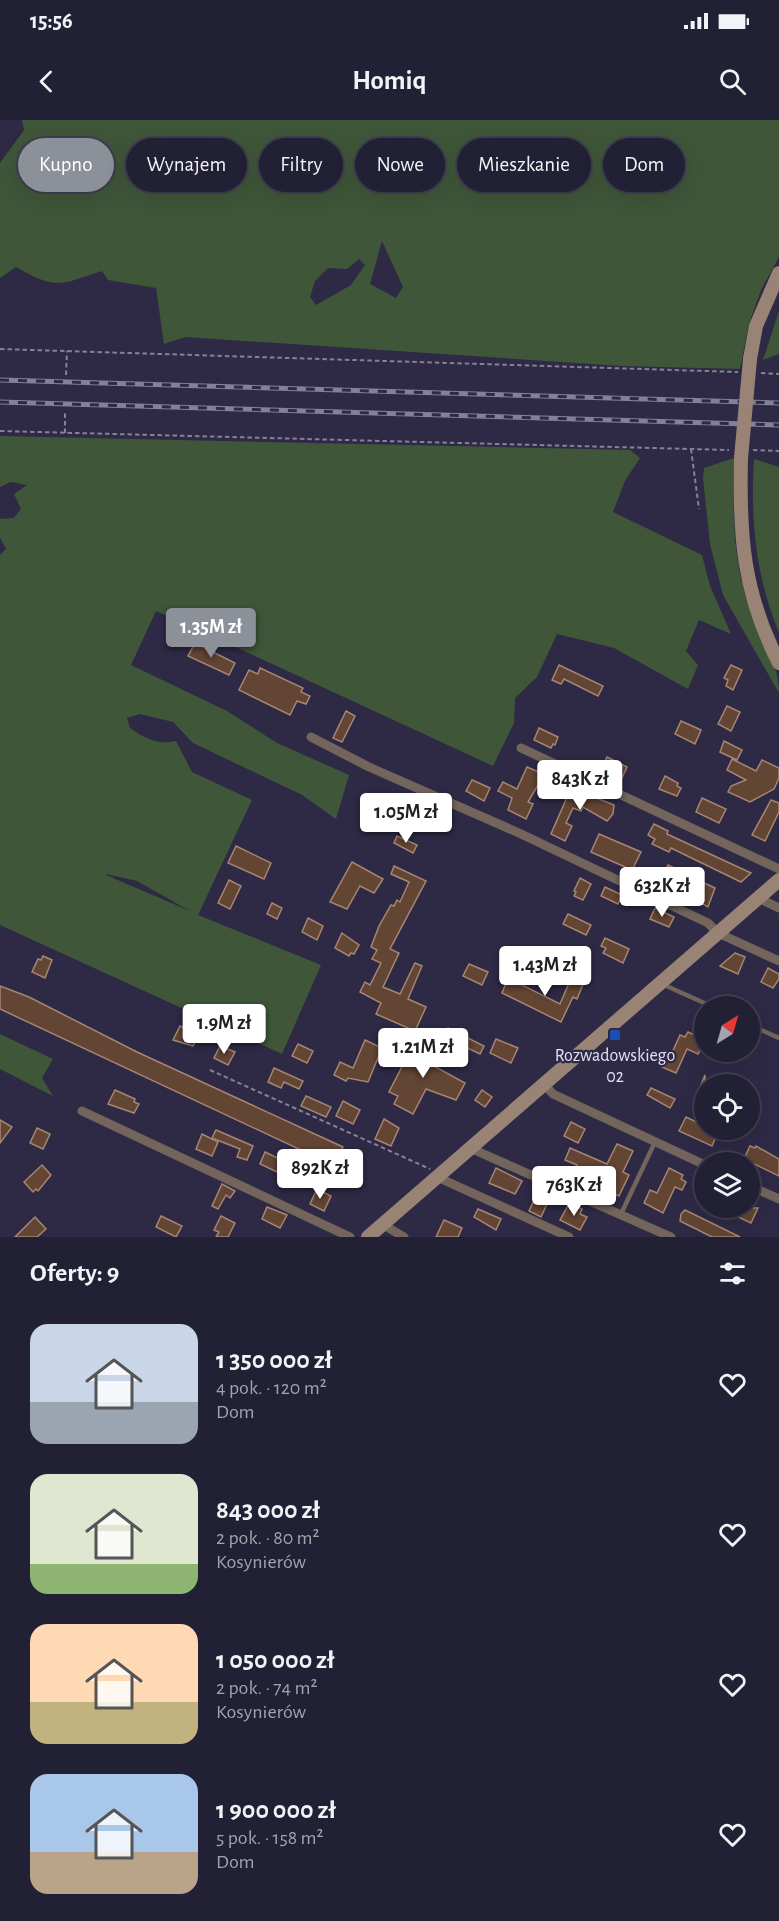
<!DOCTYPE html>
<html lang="pl">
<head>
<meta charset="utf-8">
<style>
  :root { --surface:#222034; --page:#2a283c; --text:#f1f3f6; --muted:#a2a3ac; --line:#3f3e4f; --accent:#8c9099 }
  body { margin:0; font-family:"Alegreya Sans",sans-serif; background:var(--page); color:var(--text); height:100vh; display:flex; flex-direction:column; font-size:22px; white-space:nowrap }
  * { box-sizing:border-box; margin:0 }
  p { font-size:20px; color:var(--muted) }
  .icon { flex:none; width:33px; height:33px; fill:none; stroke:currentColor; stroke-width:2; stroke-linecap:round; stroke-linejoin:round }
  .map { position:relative; height:1117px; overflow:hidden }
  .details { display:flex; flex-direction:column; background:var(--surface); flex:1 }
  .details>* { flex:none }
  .banner { position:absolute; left:18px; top:18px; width:744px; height:54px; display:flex; gap:12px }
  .needle { width:39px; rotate:37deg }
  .fabs { position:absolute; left:694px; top:876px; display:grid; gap:12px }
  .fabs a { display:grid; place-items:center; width:66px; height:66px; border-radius:50%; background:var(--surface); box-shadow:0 6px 24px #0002,0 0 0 2px var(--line); font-size:30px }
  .price { position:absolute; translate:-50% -51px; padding:0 14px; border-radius:6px; background:#fff; color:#222; font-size:20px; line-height:39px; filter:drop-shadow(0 2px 3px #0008) }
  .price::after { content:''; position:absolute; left:50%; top:36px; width:18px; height:14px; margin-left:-9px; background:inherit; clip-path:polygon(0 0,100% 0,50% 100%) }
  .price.current { background:var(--accent); color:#fff }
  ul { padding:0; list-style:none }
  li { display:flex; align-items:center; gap:18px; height:150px; padding:0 30px }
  li span { display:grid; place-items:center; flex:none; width:168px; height:120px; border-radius:18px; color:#555 }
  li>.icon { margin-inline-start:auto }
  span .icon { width:72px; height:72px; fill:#fffc; stroke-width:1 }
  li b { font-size:26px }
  h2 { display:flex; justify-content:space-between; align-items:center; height:72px; padding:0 30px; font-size:26px }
  .tag { padding:0 21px; border-radius:27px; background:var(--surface); box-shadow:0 6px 24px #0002,0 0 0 2px var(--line); font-size:21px; line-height:54px }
  .tag.current { background:var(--accent); color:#fff }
  .status { display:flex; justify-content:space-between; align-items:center; height:42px; padding:0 30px; background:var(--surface); direction:ltr }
  .status svg { height:16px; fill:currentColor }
  header { display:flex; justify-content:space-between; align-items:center; height:78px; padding:0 30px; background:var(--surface); font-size:27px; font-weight:700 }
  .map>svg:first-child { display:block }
  .green { fill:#3f5639; fill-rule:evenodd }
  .building { fill:#634534; stroke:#a78573; stroke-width:1.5 }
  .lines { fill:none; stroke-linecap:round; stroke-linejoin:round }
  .path { stroke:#848198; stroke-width:2; stroke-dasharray:4.5 3; stroke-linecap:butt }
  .lane { stroke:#73655c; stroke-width:4.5 }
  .street { stroke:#73655c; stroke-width:9 }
  .secondary { stroke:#998375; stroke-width:14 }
  .rail-casing { stroke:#838097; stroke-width:5 }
  .rail { stroke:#2e2a46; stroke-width:3; stroke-dasharray:9; stroke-linecap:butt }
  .secondary-bridge { stroke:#998375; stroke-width:14 }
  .transit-dot { fill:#1a4fb4; stroke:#2e2a46; stroke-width:2 }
  .labels { text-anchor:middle; stroke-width:4.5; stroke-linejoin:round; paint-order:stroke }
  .poi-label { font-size:18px; fill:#e3e2f4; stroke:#2e2a46 }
</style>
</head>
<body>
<div class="status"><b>15:56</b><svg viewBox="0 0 49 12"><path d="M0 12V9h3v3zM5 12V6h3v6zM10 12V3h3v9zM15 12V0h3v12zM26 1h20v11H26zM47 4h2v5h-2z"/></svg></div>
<header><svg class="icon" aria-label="back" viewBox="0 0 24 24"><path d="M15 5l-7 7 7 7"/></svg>Homiq<svg class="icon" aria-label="search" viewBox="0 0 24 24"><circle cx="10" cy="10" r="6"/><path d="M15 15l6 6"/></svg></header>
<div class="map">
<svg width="779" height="1117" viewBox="0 0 779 1117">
  <rect width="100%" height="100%" fill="#2e2a46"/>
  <g class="green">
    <path d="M 22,0 L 779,0 L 779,137 L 761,170 L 749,204 L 740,249 L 621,246 L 185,217 L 164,224 L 156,168 L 108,160 L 102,151 C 60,165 56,170 16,147 L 0,158 L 0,43 L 24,10 ZM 382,121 L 403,167 L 396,178 L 370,164 ZM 359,139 L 365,145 L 351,165 L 316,185 L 310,177 L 315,161 L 328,148 L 347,149 Z"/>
    <polygon points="779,191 779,234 763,240"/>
    <path d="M 0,316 L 630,330 L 640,338 L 625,361 L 613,392 L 702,435 L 710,466 L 731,514 L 699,500 L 686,531 L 698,545 L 688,569 L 614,528 L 557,514 L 537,557 L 515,578 L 514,603 L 493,646 L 227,523 L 220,509 L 199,499 L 183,503 L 156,491 L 131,545 L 227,591 L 277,623 L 349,655 L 336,699 L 302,675 L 193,623 L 173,602 L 140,594 L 127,598 L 130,608 C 146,619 157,625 176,621 L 192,652 L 252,680 L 198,795 L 321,845 L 282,934 L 0,805 L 0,435 L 6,429 L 0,418 L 0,399 L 14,398 L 21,389 L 14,374 L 27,365 L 10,362 L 0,367 ZM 106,754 L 137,761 L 190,791 L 106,755 Z"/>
    <path d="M 734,338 C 733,383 732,427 744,470 C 753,504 779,538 779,573 L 723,475 L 710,424 L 703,358 L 704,348 Z"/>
    <path d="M 754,339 L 779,347 L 779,513 C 756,457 750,399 754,339 Z"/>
    <polygon points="0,914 53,939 42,958 53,976 0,949"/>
  </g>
  <g class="building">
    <polygon points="195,523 235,543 229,555 188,536"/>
    <polygon points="559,545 603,566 598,576 564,559 561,564 552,560"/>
    <polygon points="731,545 742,550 733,570 726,566 728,560 724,558"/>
    <polygon points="260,548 303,568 301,572 310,576 306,584 297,581 290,595 239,570 249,550 258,554"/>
    <polygon points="727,586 740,592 731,611 718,604"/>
    <polygon points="346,591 355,596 342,622 333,618"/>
    <polygon points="681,601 701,610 695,624 675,614"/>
    <polygon points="539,608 558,617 555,625 553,624 551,628 534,620"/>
    <polygon points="724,621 742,630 737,640 720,632"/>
    <polygon points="607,637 627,647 622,658 602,648"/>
    <polygon points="732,639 756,651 762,640 779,648 779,658 774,669 750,682 728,672 731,666 746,660 727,650"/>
    <polygon points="527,647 548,656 543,668 538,665 528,682 533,684 526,699 508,690 512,678 498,671 503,662 517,669"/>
    <polygon points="665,656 678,663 677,666 681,668 677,676 659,669"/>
    <polygon points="472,660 490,668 484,681 466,671"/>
    <polygon points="571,668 614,685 613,694 607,701 583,687 581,691 573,688 566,703 572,706 565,721 551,714"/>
    <polygon points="702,678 726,689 719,703 696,692"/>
    <polygon points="771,680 779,683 779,692 765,721 752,715"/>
    <polygon points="654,704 668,711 667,714 751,753 741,762 671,728 669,732 652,724 655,719 648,715"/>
    <polygon points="599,714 641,732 632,750 591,732"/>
    <polygon points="397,716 417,725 413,733 394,723"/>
    <polygon points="236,726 271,743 264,759 228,743"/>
    <polygon points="352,742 383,759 374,773 360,766 347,789 330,782"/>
    <polygon points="668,745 681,751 672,770 659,763"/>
    <polygon points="394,746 426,761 390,829 399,833 383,867 400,874 415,843 422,846 408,879 426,887 415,911 376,894 381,883 360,872 365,862 370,865 381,843 372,839 377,830 371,827 379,806 391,785 394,786 397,780 400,782 409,762 391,754"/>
    <polygon points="580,758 591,764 583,780 574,776 576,772 574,771"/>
    <polygon points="229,760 241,766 230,789 218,783"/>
    <polygon points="700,761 715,768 708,787 692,778"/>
    <polygon points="605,767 622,775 618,784 601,776"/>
    <polygon points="272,783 282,788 277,799 267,794"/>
    <polygon points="655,788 674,797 669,807 650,799"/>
    <polygon points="568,794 591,805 586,815 563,804"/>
    <polygon points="308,798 323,806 317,820 302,812"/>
    <polygon points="342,813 359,825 354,834 351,833 349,836 335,828"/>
    <polygon points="605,818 629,829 623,843 603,833 606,828 601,826"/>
    <polygon points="735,833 745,837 738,854 720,846"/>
    <polygon points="43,836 52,840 45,858 32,852 38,839 41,840"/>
    <polygon points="469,844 488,852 482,865 463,856"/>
    <polygon points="768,848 779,854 779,859 773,868 761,862"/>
    <polygon points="569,853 585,860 577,879 573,877 561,902 502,873 508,858 560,884 569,863 566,861"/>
    <polygon points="0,866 29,877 137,932 343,1027 335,1046 0,889"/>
    <polygon points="180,906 199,914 193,926 173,920"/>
    <polygon points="448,908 484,926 480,934 444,917"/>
    <polygon points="688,912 705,920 698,934 687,929 676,953 662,947 668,934 671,935 680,915 685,917"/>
    <polygon points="426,917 439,923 430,944 465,963 456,980 426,969 413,994 394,984 398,976 389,972 408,935 416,939"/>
    <polygon points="496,919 518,928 511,943 490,933"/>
    <polygon points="365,920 382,928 368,962 348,958 346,961 334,955 340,942 353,948"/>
    <polygon points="298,924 313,931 307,943 292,936"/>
    <polygon points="220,926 235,932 228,945 214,938"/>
    <polygon points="274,948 303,961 299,969 284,962 281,968 268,962"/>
    <polygon points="705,955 705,987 694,982"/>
    <polygon points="651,968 675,979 670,988 647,975"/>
    <polygon points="115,970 135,979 134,982 139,984 134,993 108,984"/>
    <polygon points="482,970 492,977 485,987 475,980"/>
    <polygon points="306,976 331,987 326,997 301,986"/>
    <polygon points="343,981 360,990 353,1004 336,996"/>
    <polygon points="686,997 705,1006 705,1010 718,1012 712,1026 679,1011"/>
    <polygon points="384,999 399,1008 391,1026 375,1019"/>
    <polygon points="0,1000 12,1007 0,1023"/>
    <polygon points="571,1002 585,1009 578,1023 564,1016"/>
    <polygon points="37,1008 50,1014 43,1029 30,1023"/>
    <polygon points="216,1010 253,1026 247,1040 237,1037 240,1029 212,1018"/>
    <polygon points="202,1014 218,1022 212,1036 196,1029"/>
    <polygon points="617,1024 633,1031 623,1052 629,1055 619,1076 596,1066 593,1072 569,1062 577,1045 565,1040 570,1028 607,1044"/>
    <polygon points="750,1026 755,1028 756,1026 779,1039 779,1056 744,1039"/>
    <polygon points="265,1032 282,1040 277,1052 260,1044"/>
    <polygon points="42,1045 51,1055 38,1071 36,1069 33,1072 24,1062"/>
    <polygon points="496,1048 522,1061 515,1074 489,1063"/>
    <polygon points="669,1048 683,1055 681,1059 686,1062 682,1070 675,1067 663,1093 644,1083 650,1070 657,1073"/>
    <polygon points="222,1064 235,1071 230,1078 226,1075 218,1089 212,1086"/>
    <polygon points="317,1069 331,1076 324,1091 310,1084"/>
    <polygon points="535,1078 547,1084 541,1097 529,1091"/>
    <polygon points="570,1082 582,1089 580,1094 587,1097 580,1110 560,1100"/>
    <polygon points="267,1087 287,1095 280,1108 262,1099"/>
    <polygon points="719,1088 758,1088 751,1103"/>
    <polygon points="478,1089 501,1099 496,1110 474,1097"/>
    <polygon points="685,1090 740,1117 712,1117 680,1101 681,1094"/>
    <polygon points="161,1096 182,1106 176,1117 156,1107"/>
    <polygon points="221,1096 235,1103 228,1117 216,1117 219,1112 214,1110"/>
    <polygon points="35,1097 46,1109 37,1117 15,1117"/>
    <polygon points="444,1100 462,1108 458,1117 436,1117"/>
  </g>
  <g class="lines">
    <g class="path">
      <polyline points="0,229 738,252"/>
      <polyline points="761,253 779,254"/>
      <polyline points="66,255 67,231"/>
      <polyline points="0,311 729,330"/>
      <polyline points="65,313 65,291"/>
      <polyline points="691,329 699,389"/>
      <polyline points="753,330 779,331"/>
      <polyline points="210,950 430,1049"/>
    </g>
    <g class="lane">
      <polyline points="662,864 711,886"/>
      <polyline points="750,905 779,918"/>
      <polyline points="621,1094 655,1022"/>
    </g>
    <g class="street">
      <polyline points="311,617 369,647 519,713 708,803 718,813 779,841"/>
      <polyline points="521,628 779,749"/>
      <polyline points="758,778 779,788"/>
      <polyline points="544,964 553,974 705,1045"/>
      <polyline points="82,991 350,1117"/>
      <polyline points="470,1028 671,1117"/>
      <polyline points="437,1057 569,1117"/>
      <polyline points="750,1066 779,1079"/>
      <polyline points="382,1104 404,1117"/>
    </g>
    <g class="secondary">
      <polyline points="750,239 756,206 779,153"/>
      <path d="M 741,338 C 739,415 743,473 779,543"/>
      <polyline points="368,1117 779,760"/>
    </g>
    <defs>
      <g id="rail">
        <polyline points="0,260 779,283"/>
        <polyline points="0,282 779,305"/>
      </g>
    </defs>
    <use href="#rail" class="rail-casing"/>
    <use href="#rail" class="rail"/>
    <polyline class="secondary-bridge" points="741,338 750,239"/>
  </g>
  <rect class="transit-dot" x="609" y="909" width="12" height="12" rx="3"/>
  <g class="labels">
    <g class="poi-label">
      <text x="615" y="941">Rozwadowskiego<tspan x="615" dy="21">02</tspan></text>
    </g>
  </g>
</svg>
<div class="fabs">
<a><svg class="needle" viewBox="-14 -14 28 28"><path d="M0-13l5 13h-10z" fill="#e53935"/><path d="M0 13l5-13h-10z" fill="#a2a3ac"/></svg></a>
<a><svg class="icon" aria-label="locate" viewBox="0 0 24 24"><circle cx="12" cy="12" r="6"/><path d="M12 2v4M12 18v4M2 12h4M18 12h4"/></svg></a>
<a><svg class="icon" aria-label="layers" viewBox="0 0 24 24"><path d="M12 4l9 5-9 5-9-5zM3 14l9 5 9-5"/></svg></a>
</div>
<b class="price current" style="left:211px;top:539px">1.35M zł</b>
<b class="price" style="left:580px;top:691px">843K zł</b>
<b class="price" style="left:406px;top:724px">1.05M zł</b>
<b class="price" style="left:662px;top:798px">632K zł</b>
<b class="price" style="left:545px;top:877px">1.43M zł</b>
<b class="price" style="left:224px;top:935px">1.9M zł</b>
<b class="price" style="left:423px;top:959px">1.21M zł</b>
<b class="price" style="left:320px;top:1080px">892K zł</b>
<b class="price" style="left:574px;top:1097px">763K zł</b>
<div class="banner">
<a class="tag current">Kupno</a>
<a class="tag">Wynajem</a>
<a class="tag">Filtry</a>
<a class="tag">Nowe</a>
<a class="tag">Mieszkanie</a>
<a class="tag">Dom</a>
</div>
</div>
<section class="details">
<h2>Oferty: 9<svg class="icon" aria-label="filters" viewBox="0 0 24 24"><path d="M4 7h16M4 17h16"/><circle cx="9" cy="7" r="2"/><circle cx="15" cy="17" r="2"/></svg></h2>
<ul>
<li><span style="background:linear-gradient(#c9d6e8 65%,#9aa5b1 0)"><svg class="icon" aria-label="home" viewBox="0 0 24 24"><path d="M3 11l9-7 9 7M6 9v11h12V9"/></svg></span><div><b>1 350 000 zł</b><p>4 pok. · 120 m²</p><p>Dom</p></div><svg class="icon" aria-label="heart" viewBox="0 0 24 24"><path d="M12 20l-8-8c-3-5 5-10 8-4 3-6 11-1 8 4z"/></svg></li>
<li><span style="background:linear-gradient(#dfe7d0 75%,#8fb573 0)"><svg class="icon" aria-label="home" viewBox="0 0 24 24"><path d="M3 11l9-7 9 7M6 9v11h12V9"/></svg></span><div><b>843 000 zł</b><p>2 pok. · 80 m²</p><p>Kosynierów</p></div><svg class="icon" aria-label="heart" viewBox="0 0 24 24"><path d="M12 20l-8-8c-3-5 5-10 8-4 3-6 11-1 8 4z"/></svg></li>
<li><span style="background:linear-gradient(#ffd9b3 65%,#c2b280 0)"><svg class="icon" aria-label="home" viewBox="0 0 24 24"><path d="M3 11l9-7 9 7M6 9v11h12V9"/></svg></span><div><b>1 050 000 zł</b><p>2 pok. · 74 m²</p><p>Kosynierów</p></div><svg class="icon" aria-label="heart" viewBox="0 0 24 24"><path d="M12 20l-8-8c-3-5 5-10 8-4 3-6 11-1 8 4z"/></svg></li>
<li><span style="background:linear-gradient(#a9c7e8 65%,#b9a48a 0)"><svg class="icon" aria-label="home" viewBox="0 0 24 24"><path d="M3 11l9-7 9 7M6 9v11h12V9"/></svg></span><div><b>1 900 000 zł</b><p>5 pok. · 158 m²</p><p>Dom</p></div><svg class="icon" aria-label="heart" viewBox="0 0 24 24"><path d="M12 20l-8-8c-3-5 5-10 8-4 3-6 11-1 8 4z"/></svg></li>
</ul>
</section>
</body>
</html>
